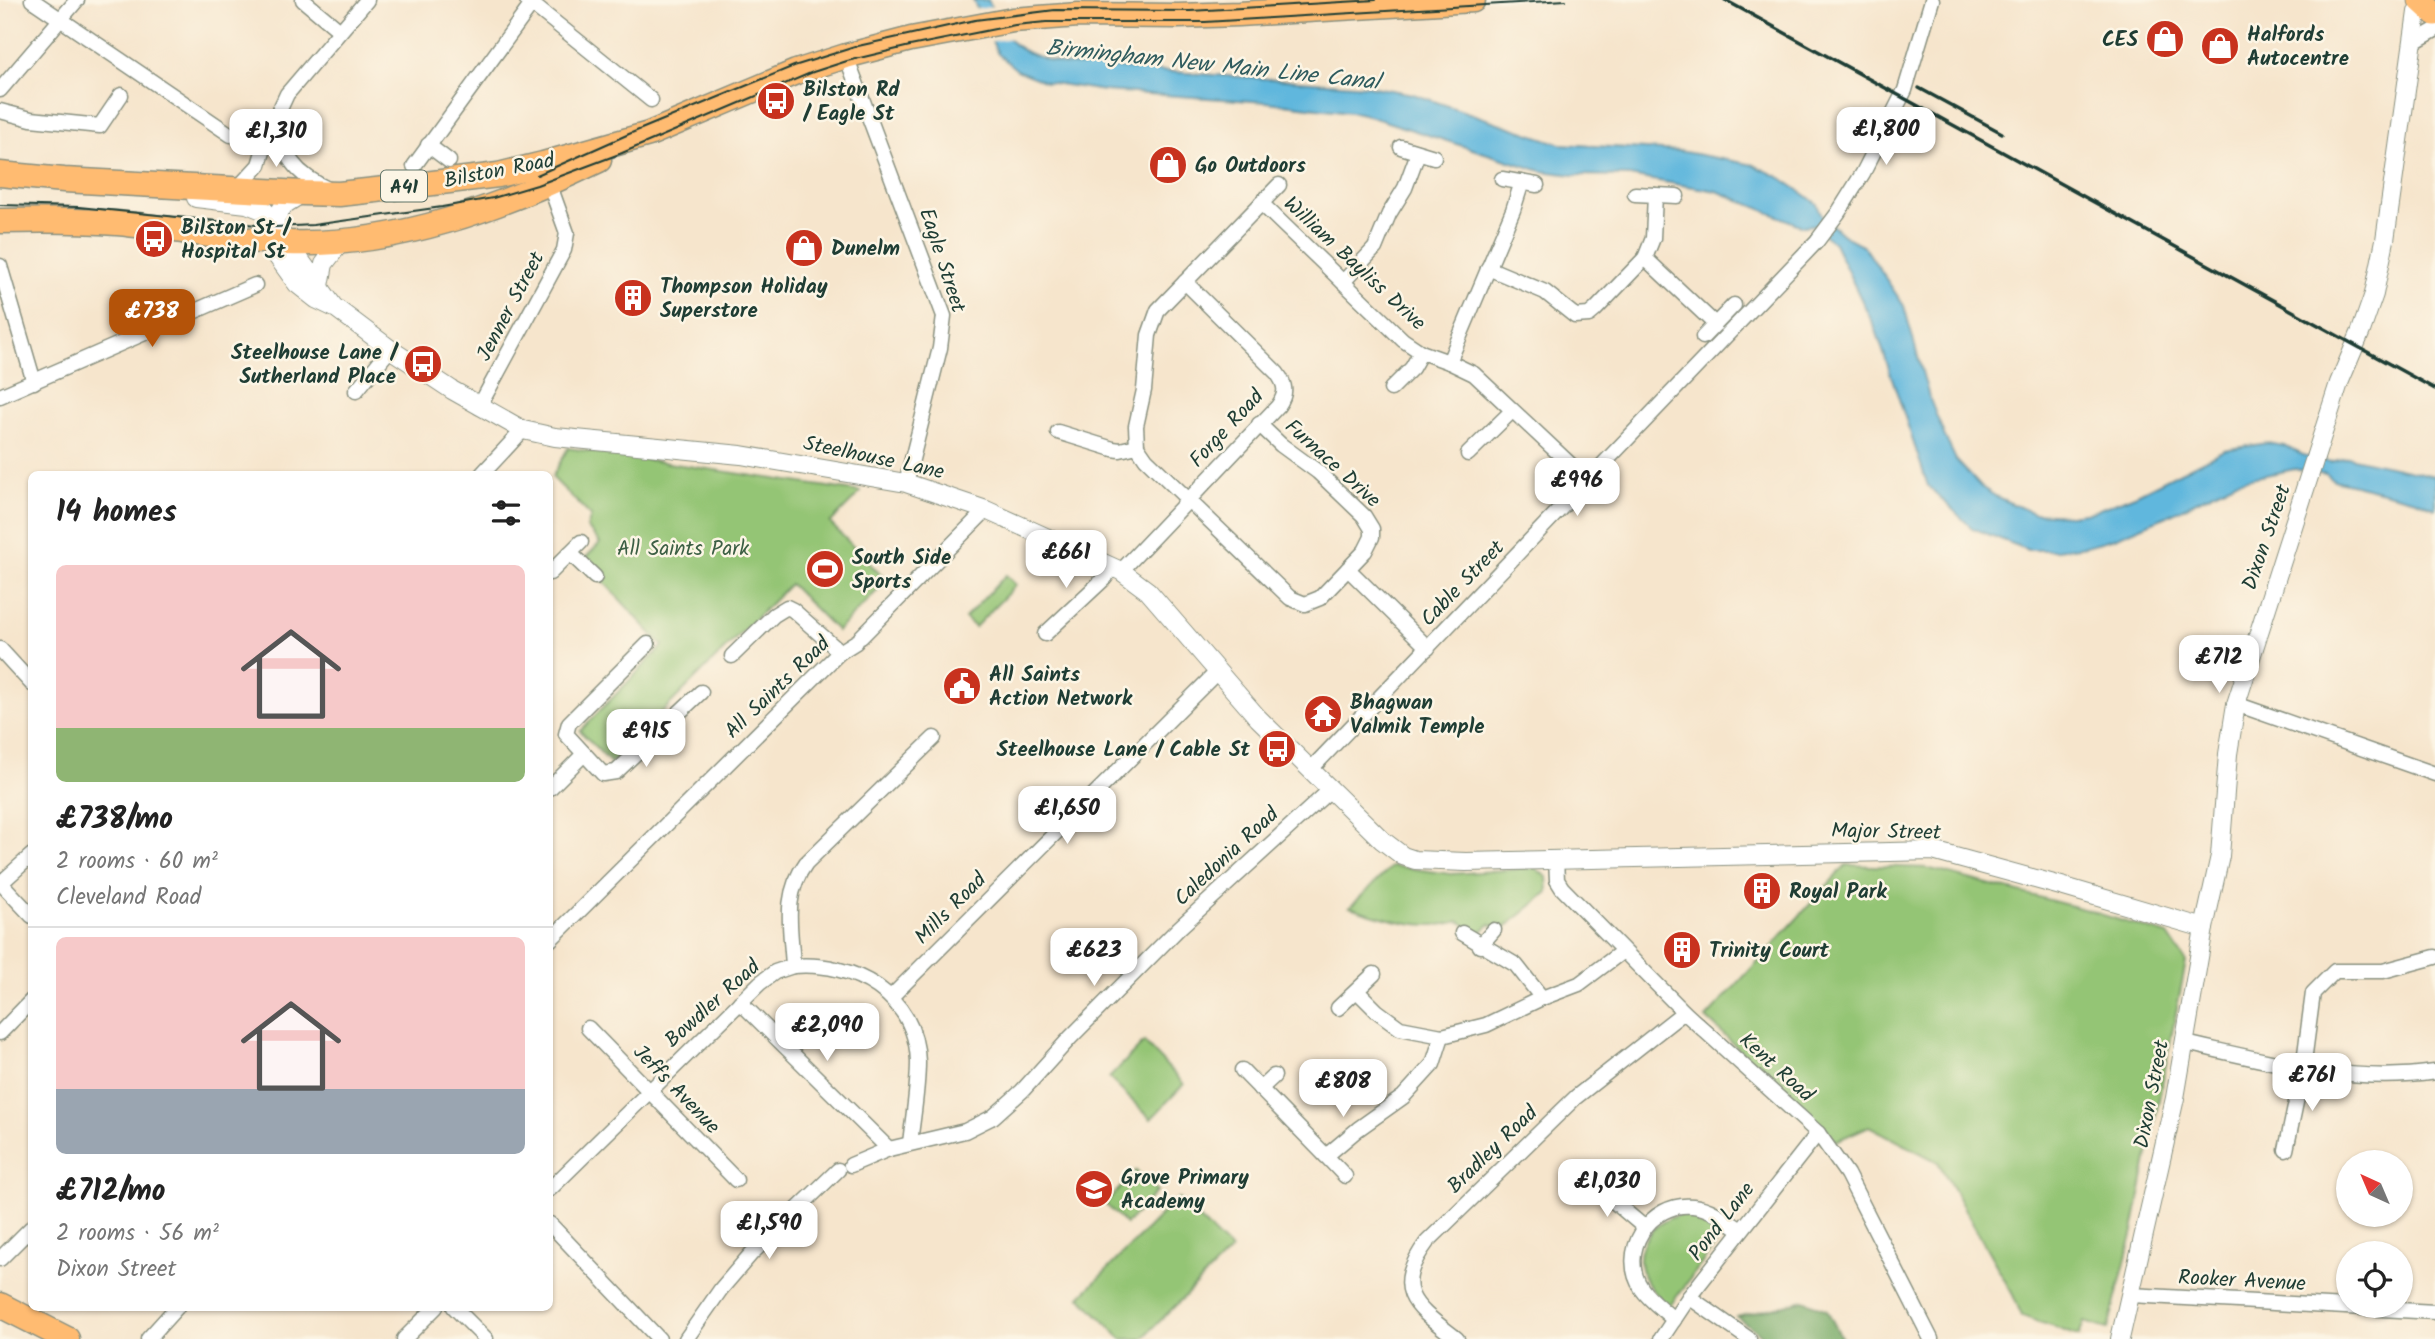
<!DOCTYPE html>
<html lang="en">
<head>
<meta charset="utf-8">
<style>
  :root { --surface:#fff; --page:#f2f2f2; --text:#222; --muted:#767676; --line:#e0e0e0; --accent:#b45309 }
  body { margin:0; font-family:Kalam,sans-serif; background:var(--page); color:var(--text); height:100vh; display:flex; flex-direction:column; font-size:26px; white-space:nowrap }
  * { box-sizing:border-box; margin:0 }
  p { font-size:23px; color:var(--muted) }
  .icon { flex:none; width:38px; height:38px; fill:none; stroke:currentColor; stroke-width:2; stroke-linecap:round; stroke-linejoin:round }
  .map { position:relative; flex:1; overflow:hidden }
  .side { position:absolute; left:28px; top:471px; width:525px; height:840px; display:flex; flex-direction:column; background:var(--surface); border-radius:10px; box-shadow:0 2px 5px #0004 }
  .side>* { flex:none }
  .needle { width:46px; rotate:316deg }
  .tools { position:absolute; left:2336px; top:1150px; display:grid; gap:14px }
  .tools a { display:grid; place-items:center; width:77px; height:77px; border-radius:50%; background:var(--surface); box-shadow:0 2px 5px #0004; font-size:35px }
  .price { position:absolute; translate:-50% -60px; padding:0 16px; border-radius:14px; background:#fff; color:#222; font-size:23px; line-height:46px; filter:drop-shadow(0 2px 4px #0008) }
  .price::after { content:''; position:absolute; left:50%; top:42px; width:21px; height:16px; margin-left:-10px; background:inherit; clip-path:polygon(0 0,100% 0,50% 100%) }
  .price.on { background:var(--accent); color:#fff }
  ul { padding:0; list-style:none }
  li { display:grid; align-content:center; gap:14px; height:371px; padding:0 28px }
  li+li { border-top:2px solid var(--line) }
  li span { display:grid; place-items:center; height:217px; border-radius:10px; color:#555 }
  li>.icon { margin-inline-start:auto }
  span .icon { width:126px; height:126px; fill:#fffc; stroke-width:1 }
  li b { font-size:30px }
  h2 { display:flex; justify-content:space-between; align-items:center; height:84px; padding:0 28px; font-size:30px }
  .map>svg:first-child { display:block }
  .green { fill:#94c575; stroke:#5a8154; stroke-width:2 }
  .forest { fill:#7a6; stroke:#4b744d; stroke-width:2 }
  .water { fill:#61b7dd; stroke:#407a88; stroke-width:2 }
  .pier { fill:#f6e5cc }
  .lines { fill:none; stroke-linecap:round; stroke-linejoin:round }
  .minor-casing { stroke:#8a9180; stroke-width:17 }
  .tertiary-casing { stroke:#8a9180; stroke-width:20 }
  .primary-casing { stroke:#8a9180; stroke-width:25 }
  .trunk-casing { stroke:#8a9180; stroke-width:27 }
  .minor { stroke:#fff; stroke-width:14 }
  .tertiary { stroke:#fff; stroke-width:18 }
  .primary { stroke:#ffbb71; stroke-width:23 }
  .trunk { stroke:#ffbb71; stroke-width:24 }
  .tram { stroke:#1f3d34; stroke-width:2 }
  .rail { stroke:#1f3d34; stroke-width:3.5 }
  .labels { text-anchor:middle; stroke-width:5; stroke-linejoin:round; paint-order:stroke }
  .shield { fill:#fcf5e5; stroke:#617469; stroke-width:2 }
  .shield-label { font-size:19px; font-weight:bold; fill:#1f3d34 }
  .poi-label { font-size:21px; font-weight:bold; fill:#1f3d34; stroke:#fcf5e5; text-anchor:start }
  .street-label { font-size:21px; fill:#1f3d34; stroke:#fcf5e5 }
  .park-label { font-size:21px; fill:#3c5f44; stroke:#fcf5e5 }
  .water-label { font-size:23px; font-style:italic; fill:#305c5e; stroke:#fcf5e5 }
</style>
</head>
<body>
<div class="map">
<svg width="2435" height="1339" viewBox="0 0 2435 1339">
  <rect width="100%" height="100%" fill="#fcf5e5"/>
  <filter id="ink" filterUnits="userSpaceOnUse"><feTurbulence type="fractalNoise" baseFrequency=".0143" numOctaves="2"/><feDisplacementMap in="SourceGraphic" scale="14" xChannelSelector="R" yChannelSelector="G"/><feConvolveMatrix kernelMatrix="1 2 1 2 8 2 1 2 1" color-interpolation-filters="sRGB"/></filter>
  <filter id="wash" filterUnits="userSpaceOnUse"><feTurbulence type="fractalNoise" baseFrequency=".00686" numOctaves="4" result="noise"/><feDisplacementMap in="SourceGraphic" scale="28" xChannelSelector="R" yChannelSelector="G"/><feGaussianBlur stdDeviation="1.57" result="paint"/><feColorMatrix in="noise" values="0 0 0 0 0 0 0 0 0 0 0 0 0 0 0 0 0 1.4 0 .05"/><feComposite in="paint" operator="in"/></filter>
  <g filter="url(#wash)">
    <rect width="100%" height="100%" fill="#f6e5cc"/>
    <g class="green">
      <polygon points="568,448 861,492 830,523 887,581 837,631 790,584 611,763 580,731 663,646 603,581 586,557 600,543 587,527 591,516 552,477"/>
      <polygon points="1006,575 1016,585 975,627 965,618"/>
      <polygon points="1846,865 1927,868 2087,910 2168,935 2186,962 2133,1231 2108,1329 2084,1322 2079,1336 2022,1316 2013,1295 1938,1162 1869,1126 1836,1141 1706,1018"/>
      <path d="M 1392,866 L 1451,874 L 1535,868 L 1547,877 L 1548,892 L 1501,931 L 1490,924 L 1478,934 L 1459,921 C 1427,932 1381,918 1350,907 Z"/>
      <polygon points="1144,1042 1184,1084 1151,1119 1109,1078"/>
      <polygon points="1136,1171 1157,1191 1126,1224 1105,1204"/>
      <polygon points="1178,1198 1231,1250 1142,1339 1122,1339 1080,1297"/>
      <path d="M 1689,1213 C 1703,1215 1719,1218 1725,1232 L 1669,1307 C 1663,1300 1655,1294 1650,1287 C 1624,1253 1652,1217 1689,1213 Z"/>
    </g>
    <polygon class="forest" points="1804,1300 1827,1310 1842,1339 1767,1339 1737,1317"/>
    <path class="water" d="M 973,0 L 988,0 C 1008,47 1014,50 1062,64 L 1368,86 L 1413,94 L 1560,144 L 1679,151 L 1754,165 L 1781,178 L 1804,194 L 1817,204 L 1822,216 L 1843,235 L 1864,246 L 1904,306 L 1929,397 L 1945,437 L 1956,460 L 1981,487 L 1997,497 L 2033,513 L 2070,515 L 2092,512 L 2137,494 L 2224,450 L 2267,443 L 2284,446 L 2303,455 L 2331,462 L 2348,457 L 2435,476 L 2435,508 L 2416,500 L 2334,480 L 2326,474 L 2295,469 L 2236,481 L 2169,515 L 2115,538 L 2086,546 L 2056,550 L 2028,550 L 1972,528 L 1928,486 L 1876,330 L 1834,243 L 1813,225 L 1802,226 L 1717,191 L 1629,176 L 1574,175 L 1541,171 L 1359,113 L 1267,102 L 1104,91 L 1046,82 L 1018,71 L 998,54 Z"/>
    <polygon class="pier" points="994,6 1012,38 988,42 974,10"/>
  </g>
  <g filter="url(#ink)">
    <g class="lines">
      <defs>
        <g id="minor">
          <polyline points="32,0 231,135"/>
          <polyline points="303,0 340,31"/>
          <polyline points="527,0 651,100"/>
          <polyline points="2412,43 2435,30"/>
          <polyline points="846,56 944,316 940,348 906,483"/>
          <polyline points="0,90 77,0"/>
          <polyline points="0,111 31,119 100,126 121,95"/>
          <path d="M 276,120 C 284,157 294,174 330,190"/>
          <polyline points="428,145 449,161"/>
          <polyline points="1401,147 1434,157"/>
          <polyline points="414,166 532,4"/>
          <polyline points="1502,179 1537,185"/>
          <polyline points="237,189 259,165 268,135 287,94 367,0"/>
          <polyline points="1635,194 1677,196"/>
          <polyline points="1655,195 1653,238 1645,258 1715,324"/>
          <polyline points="1261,203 1403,340 1421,352 1449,362 1474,374 1588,481"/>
          <polyline points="0,266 34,382"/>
          <polyline points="1488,268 1545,292 1575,316 1589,315 1595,310 1645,258"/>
          <polyline points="1343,282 1375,248 1389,214 1405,188 1418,153"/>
          <polyline points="1703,337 1734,305"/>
          <polyline points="1449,362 1513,210 1522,182"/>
          <polyline points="1391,389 1412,368 1421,352"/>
          <polyline points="356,391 390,349"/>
          <polyline points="0,396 255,285"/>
          <polyline points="479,407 564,250 567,233 549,183"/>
          <polyline points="1259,424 1281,445 1318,472 1364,516 1372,529 1372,537 1365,551 1320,598 1305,604 1290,598 1146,459 1137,446 1136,426 1144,390 1149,335 1158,310 1279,185"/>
          <polyline points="1058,432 1113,449 1120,450 1137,446"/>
          <polyline points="1468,454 1512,411"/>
          <polyline points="482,474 523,430"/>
          <polyline points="570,553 595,577"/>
          <polyline points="1348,569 1428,648"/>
          <path d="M 1121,571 L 1278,406 C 1287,393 1286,385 1277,373 L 1185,282"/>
          <polyline points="550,573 581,542"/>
          <polyline points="1045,634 1105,578 1112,567"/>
          <polyline points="861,637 986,510"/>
          <polyline points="648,644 569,723 566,734 603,774 616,772 701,692"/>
          <polyline points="0,649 32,684"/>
          <polyline points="732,656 774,615 787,607 793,610 840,652"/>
          <polyline points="2236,704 2435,774"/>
          <polyline points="1310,770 1817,241 1838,213 1863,173 1905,90 1932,0"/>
          <polyline points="550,788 584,754"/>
          <polyline points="1556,859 1557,880 1562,888 1684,1012 1818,1133 1847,1174 1931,1339"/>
          <polyline points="0,882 32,916"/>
          <polyline points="1,883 32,855"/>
          <polyline points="1462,933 1516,965 1542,998"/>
          <polyline points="550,940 840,652 856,642"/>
          <polyline points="1480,946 1494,930"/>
          <path d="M 793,966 C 854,961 916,995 918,1062 C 918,1089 913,1117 910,1143"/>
          <polyline points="1357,991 1377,1011 1400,1028 1442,1036 1486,1025 1542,998 1579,984 1623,951"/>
          <polyline points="892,996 1218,671"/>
          <polyline points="740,1002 889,1149"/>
          <polyline points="1338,1008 1374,974"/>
          <polyline points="588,1028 736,1180"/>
          <polyline points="0,1033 32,1000"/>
          <path d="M 2185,1043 C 2267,1061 2350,1085 2435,1072"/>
          <polyline points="1242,1070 1326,1156 1358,1129 1403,1097 1433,1064 1442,1036"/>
          <polyline points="1260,1089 1274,1076"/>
          <polyline points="2286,1150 2303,1069 2313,993 2335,971 2383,971 2435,957"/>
          <polyline points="1326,1156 1345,1176"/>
          <polyline points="851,1165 889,1149 965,1131 993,1117 1022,1091 1070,1038 1179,928 1330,790"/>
          <polyline points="1593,1184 1644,1227"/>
          <path d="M 550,1189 L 760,983 L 775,972 L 793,966 C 791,928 782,896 806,863 L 934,738"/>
          <polyline points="550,1224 659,1339"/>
          <polyline points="0,1259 32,1227"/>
          <polyline points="2131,1295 2435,1312"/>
          <polyline points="1689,1297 1749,1339"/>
          <polyline points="454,1307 486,1339"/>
          <path d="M 1674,1320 C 1664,1310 1650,1301 1642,1289 C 1617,1253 1650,1201 1693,1206 C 1711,1208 1726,1220 1741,1230"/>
          <polyline points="148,1339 177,1307"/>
          <polyline points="404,1339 436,1307"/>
          <polyline points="686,1339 721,1289 751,1254 838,1170"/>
          <path d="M 1457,1339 C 1416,1307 1390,1292 1427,1242 L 1576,1097 L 1684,1012"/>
          <polyline points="1661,1339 1689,1297 1818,1133"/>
        </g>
        <g id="tertiary">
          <polyline points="303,193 284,205 265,236 266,241 297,284 316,299 337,309 390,349 452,390 523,430 555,437 741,455 906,483 986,510 1121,571 1148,591 1258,718 1382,840 1403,856 1415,860 1466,862 1933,851 2061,886 2204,928"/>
          <polyline points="196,198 247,204 265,211 334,307"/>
          <polyline points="320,286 324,264 341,242"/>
          <polyline points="2120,1339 2175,1098 2204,928 2220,856 2228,754 2236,704 2339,383 2361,331 2374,294 2385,240 2417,12 2421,2"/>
        </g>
        <polyline id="primary" points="2420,0 2435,14"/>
        <g id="trunk">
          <polyline points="0,174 64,180 303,193 339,194 376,190 498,175 543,164 649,134 796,72 846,56 911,39 1013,20 1078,15 1178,16 1239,14 1473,0"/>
          <path d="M 0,221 C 38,220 79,220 117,223 C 174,228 230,240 287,243 C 396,247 502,207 599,160"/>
          <polyline points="0,1305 67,1339"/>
        </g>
      </defs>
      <use href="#minor" class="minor-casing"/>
      <use href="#tertiary" class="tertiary-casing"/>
      <use href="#primary" class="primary-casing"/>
      <use href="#trunk" class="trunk-casing"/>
      <use href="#minor" class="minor"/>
      <use href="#tertiary" class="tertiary"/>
      <use href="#primary" class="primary"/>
      <use href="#trunk" class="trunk"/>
      <g class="tram">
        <polyline points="537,175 629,134 794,66 858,46 975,20 1055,10 1190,11 1376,0"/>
        <polyline points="0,205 79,207 276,227 313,225 442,207 493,198 537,185 622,153 813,72 847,61 910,46 1015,25 1046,22 1205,22 1566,0"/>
      </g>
      <g class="rail">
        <polyline points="1725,0 2435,389"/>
        <polyline points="1919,88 2002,133"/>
      </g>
    </g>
  </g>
  <defs>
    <symbol id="shop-disc" viewBox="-11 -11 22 22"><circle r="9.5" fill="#c8321e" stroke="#fcf5e5"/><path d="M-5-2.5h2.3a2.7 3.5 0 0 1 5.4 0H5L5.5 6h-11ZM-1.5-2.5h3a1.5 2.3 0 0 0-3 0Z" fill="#fff"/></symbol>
    <symbol id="bus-disc" viewBox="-11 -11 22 22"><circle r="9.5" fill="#c8321e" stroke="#fcf5e5"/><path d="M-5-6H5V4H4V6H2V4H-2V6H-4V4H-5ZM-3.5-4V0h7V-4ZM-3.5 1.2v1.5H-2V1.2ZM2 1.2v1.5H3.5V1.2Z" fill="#fff"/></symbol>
    <symbol id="building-disc" viewBox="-11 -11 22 22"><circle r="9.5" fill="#c8321e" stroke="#fcf5e5"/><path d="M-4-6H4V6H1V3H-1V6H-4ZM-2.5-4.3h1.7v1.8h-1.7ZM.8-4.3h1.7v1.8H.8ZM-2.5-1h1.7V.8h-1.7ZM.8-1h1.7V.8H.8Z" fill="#fff"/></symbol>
    <symbol id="stadium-disc" viewBox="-11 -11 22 22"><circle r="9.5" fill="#c8321e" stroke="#fcf5e5"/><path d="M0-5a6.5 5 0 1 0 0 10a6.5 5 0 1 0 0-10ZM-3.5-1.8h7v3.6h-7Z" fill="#fff"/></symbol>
    <symbol id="civic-disc" viewBox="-11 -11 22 22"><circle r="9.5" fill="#c8321e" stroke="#fcf5e5"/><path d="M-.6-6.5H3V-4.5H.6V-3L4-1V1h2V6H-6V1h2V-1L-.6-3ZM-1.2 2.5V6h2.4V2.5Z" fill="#fff"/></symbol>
    <symbol id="temple-disc" viewBox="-11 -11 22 22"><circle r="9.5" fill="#c8321e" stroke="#fcf5e5"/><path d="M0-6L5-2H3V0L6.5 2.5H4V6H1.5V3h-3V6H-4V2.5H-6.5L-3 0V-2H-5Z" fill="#fff"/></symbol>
    <symbol id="school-disc" viewBox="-11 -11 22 22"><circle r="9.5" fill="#c8321e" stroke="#fcf5e5"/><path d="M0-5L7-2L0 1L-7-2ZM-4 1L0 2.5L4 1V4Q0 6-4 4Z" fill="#fff"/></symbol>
  </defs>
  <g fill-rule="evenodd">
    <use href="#shop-disc" x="2143" y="17" width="44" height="44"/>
    <use href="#shop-disc" x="2198" y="24" width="44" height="44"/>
    <use href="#bus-disc" x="754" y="79" width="44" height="44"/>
    <use href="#shop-disc" x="1146" y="143" width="44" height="44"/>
    <use href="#bus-disc" x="132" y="217" width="44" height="44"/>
    <use href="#shop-disc" x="782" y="226" width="44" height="44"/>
    <use href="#building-disc" x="611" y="276" width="44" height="44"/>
    <use href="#bus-disc" x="401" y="342" width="44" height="44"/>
    <use href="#stadium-disc" x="803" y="547" width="44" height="44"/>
    <use href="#civic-disc" x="940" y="664" width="44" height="44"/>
    <use href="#temple-disc" x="1301" y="692" width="44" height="44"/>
    <use href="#bus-disc" x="1255" y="727" width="44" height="44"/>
    <use href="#building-disc" x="1740" y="869" width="44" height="44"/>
    <use href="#building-disc" x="1660" y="928" width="44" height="44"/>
    <use href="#school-disc" x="1072" y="1167" width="44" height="44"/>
  </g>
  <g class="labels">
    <rect class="shield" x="381" y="170.5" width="46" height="31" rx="5"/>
    <g class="shield-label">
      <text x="404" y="193">A41</text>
    </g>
    <g class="poi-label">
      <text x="2247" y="41">Halfords<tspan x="2247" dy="24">Autocentre</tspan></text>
      <text x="2138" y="46" text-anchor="end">CES</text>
      <text x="803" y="96">Bilston Rd<tspan x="803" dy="24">/ Eagle St</tspan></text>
      <text x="1195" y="172">Go Outdoors</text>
      <text x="181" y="234">Bilston St /<tspan x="181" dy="24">Hospital St</tspan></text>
      <text x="831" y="255">Dunelm</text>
      <text x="660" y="293">Thompson Holiday<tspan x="660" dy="24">Superstore</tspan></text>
      <text x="396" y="359" text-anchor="end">Steelhouse Lane /<tspan x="396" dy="24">Sutherland Place</tspan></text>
      <text x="852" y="564">South Side<tspan x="852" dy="24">Sports</tspan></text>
      <text x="989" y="681">All Saints<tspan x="989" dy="24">Action Network</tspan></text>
      <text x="1350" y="709">Bhagwan<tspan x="1350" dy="24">Valmik Temple</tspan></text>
      <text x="1250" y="756" text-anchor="end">Steelhouse Lane / Cable St</text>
      <text x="1789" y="898">Royal Park</text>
      <text x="1709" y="957">Trinity Court</text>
      <text x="1121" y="1184">Grove Primary<tspan x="1121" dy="24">Academy</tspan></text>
    </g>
    <g class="street-label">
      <text transform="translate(499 170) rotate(-11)" y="7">Bilston Road</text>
      <text transform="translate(943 260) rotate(72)" y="7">Eagle Street</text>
      <text transform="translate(1355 263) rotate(43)" y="7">William Bayliss Drive</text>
      <text transform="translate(510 306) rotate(-62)" y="7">Jenner Street</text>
      <text transform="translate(1226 428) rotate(-47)" y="7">Forge Road</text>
      <text transform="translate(874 457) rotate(12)" y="7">Steelhouse Lane</text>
      <text transform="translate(1333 463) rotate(42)" y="7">Furnace Drive</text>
      <text transform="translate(2266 537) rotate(-71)" y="7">Dixon Street</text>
      <text transform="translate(1462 583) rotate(-46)" y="7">Cable Street</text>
      <text transform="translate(777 687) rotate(-44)" y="7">All Saints Road</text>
      <text transform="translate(1886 831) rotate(1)" y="7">Major Street</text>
      <text transform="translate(1226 856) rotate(-43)" y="7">Caledonia Road</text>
      <text transform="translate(950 908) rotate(-45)" y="7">Mills Road</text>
      <text transform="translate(712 1003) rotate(-42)" y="7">Bowdler Road</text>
      <text transform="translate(1777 1067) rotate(42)" y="7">Kent Road</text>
      <text transform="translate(677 1089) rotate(46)" y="7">Jeffs Avenue</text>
      <text transform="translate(2151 1094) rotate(-79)" y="7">Dixon Street</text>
      <text transform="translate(1492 1149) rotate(-44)" y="7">Bradley Road</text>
      <text transform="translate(1721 1221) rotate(-52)" y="7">Pond Lane</text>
      <text transform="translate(2242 1280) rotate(3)" y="7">Rooker Avenue</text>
    </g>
    <g class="park-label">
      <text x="683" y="555">All Saints Park</text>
    </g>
    <g class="water-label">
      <text transform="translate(1213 64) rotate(6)" y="8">Birmingham New Main Line Canal</text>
    </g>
  </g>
</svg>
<div class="tools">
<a><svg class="needle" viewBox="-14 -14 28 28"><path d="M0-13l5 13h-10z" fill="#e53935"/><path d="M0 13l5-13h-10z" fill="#767676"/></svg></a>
<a><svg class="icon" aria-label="locate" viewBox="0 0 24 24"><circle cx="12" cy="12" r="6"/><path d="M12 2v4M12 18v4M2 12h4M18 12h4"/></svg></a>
</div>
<b class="price" style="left:1886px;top:167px">£1,800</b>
<b class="price" style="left:276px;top:169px">£1,310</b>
<b class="price on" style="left:152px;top:349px">£738</b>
<b class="price" style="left:1577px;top:518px">£996</b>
<b class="price" style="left:1066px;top:590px">£661</b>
<b class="price" style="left:2219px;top:695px">£712</b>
<b class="price" style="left:646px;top:769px">£915</b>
<b class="price" style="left:1067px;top:846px">£1,650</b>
<b class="price" style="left:1094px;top:988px">£623</b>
<b class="price" style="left:827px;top:1063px">£2,090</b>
<b class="price" style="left:2312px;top:1113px">£761</b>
<b class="price" style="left:1343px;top:1119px">£808</b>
<b class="price" style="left:1607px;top:1219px">£1,030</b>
<b class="price" style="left:769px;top:1261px">£1,590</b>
<section class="side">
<h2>14 homes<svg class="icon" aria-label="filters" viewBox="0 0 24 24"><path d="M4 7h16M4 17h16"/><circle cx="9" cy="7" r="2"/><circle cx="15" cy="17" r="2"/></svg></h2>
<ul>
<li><span style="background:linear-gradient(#f6c9c9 75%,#8fb573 0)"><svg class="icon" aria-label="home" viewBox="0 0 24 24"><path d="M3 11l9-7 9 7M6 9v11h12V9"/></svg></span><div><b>£738/mo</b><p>2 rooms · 60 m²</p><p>Cleveland Road</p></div></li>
<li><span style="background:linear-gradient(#f6c9c9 70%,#9aa5b1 0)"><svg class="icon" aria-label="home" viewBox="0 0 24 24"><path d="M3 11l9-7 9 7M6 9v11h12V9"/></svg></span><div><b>£712/mo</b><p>2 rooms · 56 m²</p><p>Dixon Street</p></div></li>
</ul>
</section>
</div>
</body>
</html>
